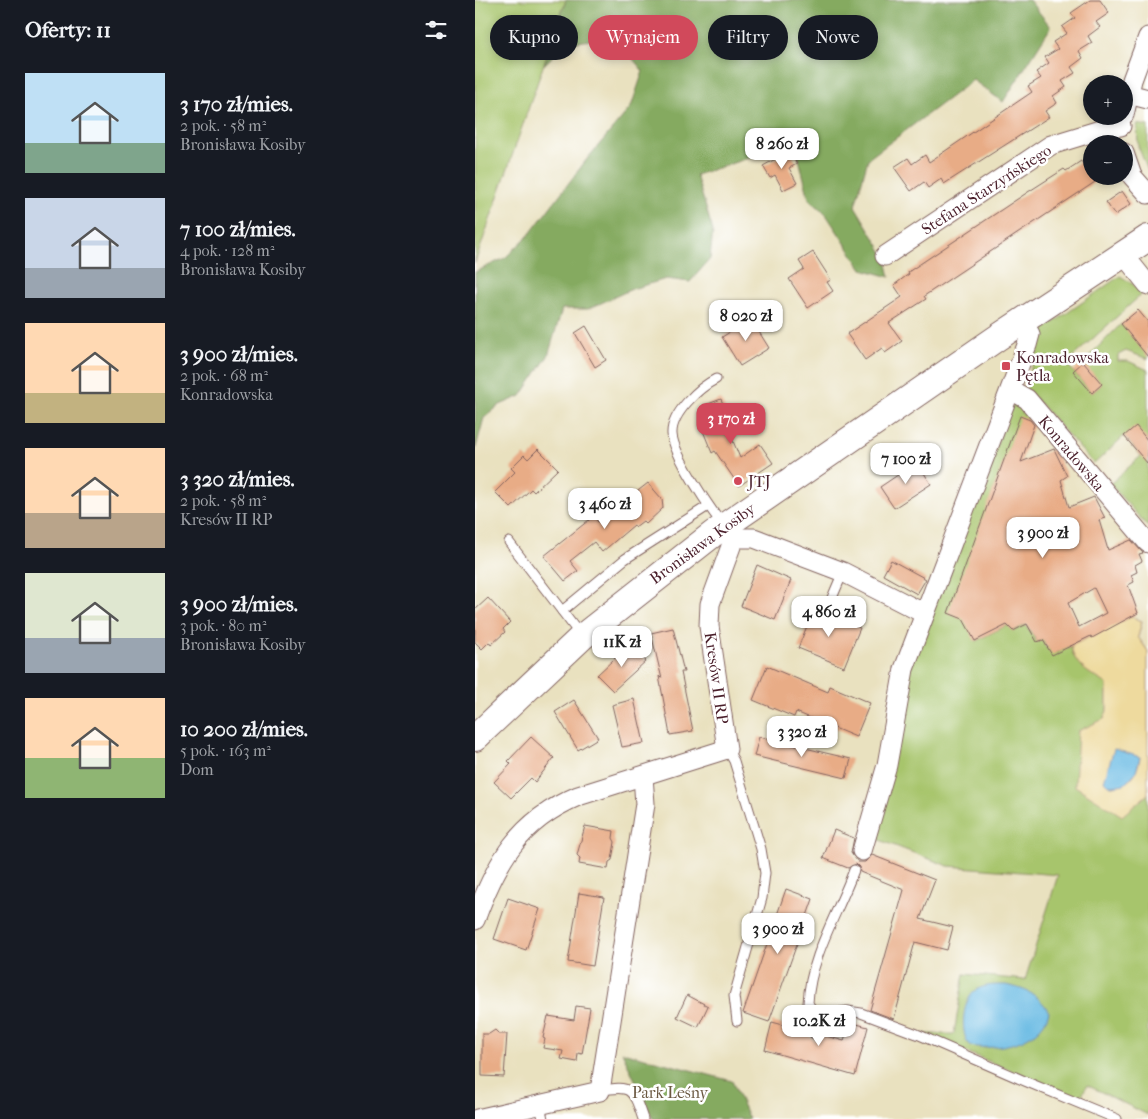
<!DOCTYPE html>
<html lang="pl">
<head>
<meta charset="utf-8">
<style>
  :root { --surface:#171b24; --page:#20242c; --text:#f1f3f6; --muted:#9ea1a6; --accent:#d1495b }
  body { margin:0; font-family:"IM FELL French Canon",serif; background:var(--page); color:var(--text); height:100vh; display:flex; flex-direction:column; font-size:19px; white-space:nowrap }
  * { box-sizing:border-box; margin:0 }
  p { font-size:16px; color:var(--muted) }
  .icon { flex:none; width:28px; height:28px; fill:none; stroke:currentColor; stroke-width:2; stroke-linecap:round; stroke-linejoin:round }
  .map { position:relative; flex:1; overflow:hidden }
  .panel { display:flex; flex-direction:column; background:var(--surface); width:475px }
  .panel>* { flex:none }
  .hud { position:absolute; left:15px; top:15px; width:475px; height:45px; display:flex; gap:10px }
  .controls { position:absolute; left:608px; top:75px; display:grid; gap:10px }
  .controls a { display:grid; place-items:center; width:50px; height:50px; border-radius:50%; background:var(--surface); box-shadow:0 2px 8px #0003; font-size:25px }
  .price { position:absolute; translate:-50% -42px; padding:0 11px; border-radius:10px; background:#fff; color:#222; font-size:16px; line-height:32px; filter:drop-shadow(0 1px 2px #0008) }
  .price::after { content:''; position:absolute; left:50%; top:30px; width:15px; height:11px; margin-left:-8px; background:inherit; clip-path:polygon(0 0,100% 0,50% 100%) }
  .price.selected { background:var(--accent); color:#fff }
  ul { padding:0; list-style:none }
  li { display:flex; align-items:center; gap:15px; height:125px; padding:0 25px }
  li span { display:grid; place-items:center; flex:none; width:140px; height:100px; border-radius:0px; color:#555 }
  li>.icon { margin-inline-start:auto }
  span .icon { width:60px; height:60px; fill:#fffc; stroke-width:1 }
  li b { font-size:21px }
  h2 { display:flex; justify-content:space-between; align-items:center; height:60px; padding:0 25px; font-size:21px }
  .pill { padding:0 18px; border-radius:22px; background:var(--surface); box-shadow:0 2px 8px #0003; font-size:18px; line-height:45px }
  .pill.selected { background:var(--accent); color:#fff }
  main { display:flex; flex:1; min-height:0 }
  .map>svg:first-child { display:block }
  .green { fill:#a7c56c; stroke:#78724c }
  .forest { fill:#85aa60; stroke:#686446 }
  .sand { fill:#eeda9e; stroke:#9c7c64; fill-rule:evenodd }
  .water { fill:#67bae3; stroke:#586c87 }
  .building { fill:#e8ac86; fill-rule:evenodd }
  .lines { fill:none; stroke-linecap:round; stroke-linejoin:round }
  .lane-casing { stroke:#82635f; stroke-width:11 }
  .street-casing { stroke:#82635f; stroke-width:21 }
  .secondary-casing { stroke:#82635f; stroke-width:28 }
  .lane { stroke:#fff; stroke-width:9 }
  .street { stroke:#fff; stroke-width:19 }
  .secondary { stroke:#fff; stroke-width:26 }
  .poi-dot { fill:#d1495b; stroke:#fff; stroke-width:2 }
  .labels { text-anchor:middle; stroke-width:5; stroke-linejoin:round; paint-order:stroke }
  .street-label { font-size:16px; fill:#4a1f2b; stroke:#fff }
  .poi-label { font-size:16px; fill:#4a1f2b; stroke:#fff; text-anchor:start }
  .park-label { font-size:16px; fill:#6b5942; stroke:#fff }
</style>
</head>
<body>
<main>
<section class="panel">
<h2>Oferty: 11<svg class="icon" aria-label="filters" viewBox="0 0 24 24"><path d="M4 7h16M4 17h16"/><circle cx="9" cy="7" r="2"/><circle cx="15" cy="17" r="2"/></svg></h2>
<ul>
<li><span style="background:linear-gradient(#bfe0f5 70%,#7fa58c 0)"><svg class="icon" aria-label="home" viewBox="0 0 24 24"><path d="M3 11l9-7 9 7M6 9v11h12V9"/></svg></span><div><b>3 170 zł/mies.</b><p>2 pok. · 58 m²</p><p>Bronisława Kosiby</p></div></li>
<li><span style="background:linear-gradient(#c9d6e8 70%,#9aa5b1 0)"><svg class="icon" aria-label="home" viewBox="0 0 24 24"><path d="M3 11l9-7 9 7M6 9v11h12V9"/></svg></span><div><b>7 100 zł/mies.</b><p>4 pok. · 128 m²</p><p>Bronisława Kosiby</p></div></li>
<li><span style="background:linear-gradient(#ffd9b3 70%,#c2b280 0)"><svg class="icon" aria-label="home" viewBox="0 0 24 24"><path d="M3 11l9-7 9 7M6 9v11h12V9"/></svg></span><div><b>3 900 zł/mies.</b><p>2 pok. · 68 m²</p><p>Konradowska</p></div></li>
<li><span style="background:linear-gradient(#ffd9b3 65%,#b9a48a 0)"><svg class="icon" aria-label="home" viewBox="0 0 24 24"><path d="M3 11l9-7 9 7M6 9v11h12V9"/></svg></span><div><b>3 320 zł/mies.</b><p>2 pok. · 58 m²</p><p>Kresów II RP</p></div></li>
<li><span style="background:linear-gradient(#dfe7d0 65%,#9aa5b1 0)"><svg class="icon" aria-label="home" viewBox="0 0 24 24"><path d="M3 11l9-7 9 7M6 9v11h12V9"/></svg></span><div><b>3 900 zł/mies.</b><p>3 pok. · 80 m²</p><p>Bronisława Kosiby</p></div></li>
<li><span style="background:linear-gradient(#ffd9b3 60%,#8fb573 0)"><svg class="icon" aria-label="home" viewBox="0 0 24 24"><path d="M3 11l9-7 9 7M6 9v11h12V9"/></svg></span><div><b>10 200 zł/mies.</b><p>5 pok. · 163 m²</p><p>Dom</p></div></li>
</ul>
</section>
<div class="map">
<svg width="673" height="1119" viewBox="0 0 673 1119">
  <rect width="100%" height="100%" fill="#fff"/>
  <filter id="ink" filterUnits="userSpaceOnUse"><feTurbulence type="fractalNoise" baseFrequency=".02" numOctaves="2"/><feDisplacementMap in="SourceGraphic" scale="10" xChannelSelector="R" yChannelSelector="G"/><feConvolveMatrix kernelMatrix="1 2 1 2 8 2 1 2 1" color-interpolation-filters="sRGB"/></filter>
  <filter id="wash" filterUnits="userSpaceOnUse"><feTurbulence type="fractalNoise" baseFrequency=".0096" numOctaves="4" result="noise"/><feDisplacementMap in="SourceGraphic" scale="20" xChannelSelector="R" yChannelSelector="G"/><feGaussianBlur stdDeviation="1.12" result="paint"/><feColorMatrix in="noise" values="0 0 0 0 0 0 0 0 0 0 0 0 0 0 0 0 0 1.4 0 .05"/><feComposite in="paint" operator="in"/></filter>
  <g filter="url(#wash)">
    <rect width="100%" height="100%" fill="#e9e1bf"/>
    <g class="green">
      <polygon points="0,0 91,0 0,263"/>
      <polygon points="662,124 673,126 673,171 663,146"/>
      <polygon points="645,276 658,284 667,294 591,363 617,393 627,384 607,363 646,324 673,354 673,359 651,351 643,355 643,361 653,361 673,370 673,527 635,484 666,456 649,436 619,464 551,388 565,332"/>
      <path d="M 539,401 L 555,412 L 553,419 L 489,619 L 501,641 L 532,625 L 538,631 L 551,625 L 562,642 L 568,640 L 571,648 L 579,643 L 582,653 L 596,646 C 600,668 615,673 632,683 L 632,711 L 600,785 L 673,793 L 673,1115 L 612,1085 L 605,1099 L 448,1034 L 479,1034 L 489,974 L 550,980 L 583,875 L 473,866 L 394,836 L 432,669 Z"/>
    </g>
    <g class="forest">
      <polygon points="91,0 554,0 576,27 528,102 498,80 393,159 380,206 410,256 415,277 387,269 350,213 334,199 320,143 221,175 238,231 235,259 215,282 191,279 157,289 113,309 87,309 73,356 46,396 25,405 9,418 0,451 0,272 30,258 54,235 112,159 156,107 168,71 148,47 135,37 89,44 69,65"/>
      <polygon points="147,1052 257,1081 274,1119 178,1119"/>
    </g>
    <path class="sand" d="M 656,617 L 667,621 L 663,637 L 673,651 L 673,794 L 647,816 L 600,786 L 603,731 L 629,719 L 632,711 L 632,684 C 615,673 600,668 596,646 ZM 665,757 C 662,775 655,785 636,786 Z"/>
    <g class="water">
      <polygon points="639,749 665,757 661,772 650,784 636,786 629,781"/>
      <path d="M 531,985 C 550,989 564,994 574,1012 C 566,1043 522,1051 495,1046 C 485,1035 487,1005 497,994 C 505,984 520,985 531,985 Z"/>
    </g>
    <g id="blocks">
      <g class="building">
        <polygon points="615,0 625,0 634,13 621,22 625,27 613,36 617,43 604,51 608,58 596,67 600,73 587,81 591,87 578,96 582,103 570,111 574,117 469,184 466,179 453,188 449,182 436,191 419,167 433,158 437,164 450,155 454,162 557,92 553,86 566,78 561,72 574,63 570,57 583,49 578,42 592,33 587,27 600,18 596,13"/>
        <polygon points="315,151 322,164 314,168 322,183 308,190 300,175 295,178 288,166"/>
        <polygon points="606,161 620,182 449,296 451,299 414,323 427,341 410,353 407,348 390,360 372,334 427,297 419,285 434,274 433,272 553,192 589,169 591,171"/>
        <polygon points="647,191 656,204 640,215 631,202"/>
        <polygon points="338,252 356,280 352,282 358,291 333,308 314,279 329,269 324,261"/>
        <polygon points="663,310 673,322 673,357 646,324"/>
        <polygon points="276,319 294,348 265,366 247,337"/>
        <polygon points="111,326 131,360 120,367 100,333"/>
        <polygon points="608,362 627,384 617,393 598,371"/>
        <polygon points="246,399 255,422 251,424 265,458 285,444 298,463 264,486 240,451 237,453 224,421 232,417 228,406"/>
        <path d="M 545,416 L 555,420 L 559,425 L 546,462 L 579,449 L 592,476 L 586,480 L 594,507 L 619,497 L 630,518 L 624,520 L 633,550 L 656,540 L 668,553 L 664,554 L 667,561 L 660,565 L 662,572 L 656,575 L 659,582 L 653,585 L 663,613 L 617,638 L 616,636 L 577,655 L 568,640 L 562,642 L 552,624 L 538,631 L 532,625 L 500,641 L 488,619 L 473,613 ZM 619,588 L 631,613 L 604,627 L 593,603 Z"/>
        <polygon points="661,426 673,441 673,464 649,436"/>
        <polygon points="63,449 83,469 59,492 56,489 36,508 20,492 40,472 36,468 49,455 53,459"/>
        <polygon points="442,462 456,484 419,508 405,487"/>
        <polygon points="173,483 187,499 188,508 171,524 168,521 160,527 159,525 127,552 119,542 95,561 103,571 90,581 69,556 119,516 123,522"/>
        <polygon points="416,560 451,579 442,594 408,575"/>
        <polygon points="282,565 316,580 300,620 266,606"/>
        <polygon points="13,598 35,622 28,629 30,632 16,645 14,642 7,649 0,642 0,610"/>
        <polygon points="339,609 345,611 349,618 356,616 385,628 369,667 323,648"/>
        <polygon points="198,628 209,672 206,672 218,731 195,735 184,676 187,679 176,633"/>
        <polygon points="155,644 171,661 138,691 122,675"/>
        <polygon points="292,666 353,692 355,686 395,703 381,737 321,712 319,717 278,700"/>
        <polygon points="159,699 169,743 147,747 137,705"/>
        <polygon points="99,700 123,738 103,750 80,712"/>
        <polygon points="56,737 79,758 60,782 56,778 36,798 19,782 36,764 33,761"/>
        <polygon points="284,737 376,759 371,778 279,756"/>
        <polygon points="110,826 139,831 138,838 140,842 137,860 134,862 133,869 104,864 105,858 102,855"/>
        <polygon points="359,830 379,838 376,853 383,862 390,862 397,855 460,880 445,919 478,927 472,950 440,942 419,1019 395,1010 429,890 385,872 384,867 381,864 373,868 348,858"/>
        <polygon points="311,889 338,899 294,1022 268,1013"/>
        <polygon points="104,893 129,897 118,966 93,962"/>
        <polygon points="33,898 65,909 51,950 19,939"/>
        <polygon points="212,995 233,1006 223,1027 202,1017"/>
        <polygon points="101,1006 115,1008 107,1054 103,1053 102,1062 86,1059 88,1051 68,1048 70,1039 68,1038 73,1016 99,1020"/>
        <polygon points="297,1022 335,1032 335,1037 340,1040 347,1035 369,1041 374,1022 393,1027 380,1076 290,1050"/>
        <polygon points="20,1030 24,1034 32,1034 29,1077 7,1076 7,1034 14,1034"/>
      </g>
    </g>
  </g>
  <g filter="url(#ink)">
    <use href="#blocks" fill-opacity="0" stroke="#82635f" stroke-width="1"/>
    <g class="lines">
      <defs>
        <g id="lane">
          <path d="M 241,379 C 225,387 196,413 197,434 C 198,454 234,507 247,524"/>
          <polyline points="34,542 87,611 150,559 233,506"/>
          <polyline points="87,611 106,636"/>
          <polyline points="351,612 368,572"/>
          <polyline points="252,749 259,761 286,849 290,873 287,898 259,996 262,1021"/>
          <polyline points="344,1016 373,1011 386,1013 442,1034 552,1082 642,1119"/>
          <path d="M 341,1034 L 344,1016 L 339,1013 L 333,1003 C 335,957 363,913 379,870"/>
          <path d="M 125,1091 C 157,1084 158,1090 168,1119"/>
          <polyline points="65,1105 68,1119"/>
        </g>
        <g id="street">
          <polyline points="653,94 673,99"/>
          <polyline points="649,115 657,80 673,37"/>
          <polyline points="649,153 657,176 673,194"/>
          <polyline points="649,255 673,285"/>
          <polyline points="410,256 576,145 625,130 646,126"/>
          <polyline points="536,390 552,399 673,543"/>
          <polyline points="259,538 279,538 368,572 450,614"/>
          <polyline points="387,851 412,765 429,669 552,345 555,334 547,321"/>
          <path d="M 0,920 C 21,862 44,821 103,796 L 252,749 L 234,626 L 235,604 L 259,538"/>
          <polyline points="2,1119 125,1091 170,804 168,776"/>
        </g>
        <polyline id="secondary" points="0,738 107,637 238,534 522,338 673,238"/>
      </defs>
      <use href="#lane" class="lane-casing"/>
      <use href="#street" class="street-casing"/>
      <use href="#secondary" class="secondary-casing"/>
      <use href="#lane" class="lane"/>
      <use href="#street" class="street"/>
      <use href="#secondary" class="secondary"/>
    </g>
  </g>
  <g class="poi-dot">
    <rect x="526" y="361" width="10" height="10" rx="2.5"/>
    <circle cx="263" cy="481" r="5"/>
  </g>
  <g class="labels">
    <g class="street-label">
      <text transform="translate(511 189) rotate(-33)" y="6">Stefana Starzyńskiego</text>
      <text transform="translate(597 453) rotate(50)" y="6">Konradowska</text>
      <text transform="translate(227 543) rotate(-36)" y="6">Bronisława Kosiby</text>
      <text transform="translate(242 678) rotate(82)" y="6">Kresów II RP</text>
    </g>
    <g class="poi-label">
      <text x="541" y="363">Konradowska<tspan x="541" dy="18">Pętla</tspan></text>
      <text x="273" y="487">JTJ</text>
    </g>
    <g class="park-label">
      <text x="195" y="1098">Park Leśny</text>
    </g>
  </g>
</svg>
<div class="controls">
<a>+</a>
<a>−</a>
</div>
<b class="price" style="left:307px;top:170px">8 260 zł</b>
<b class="price" style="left:271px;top:342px">8 020 zł</b>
<b class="price selected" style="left:256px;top:445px">3 170 zł</b>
<b class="price" style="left:431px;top:485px">7 100 zł</b>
<b class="price" style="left:130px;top:530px">3 460 zł</b>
<b class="price" style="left:568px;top:559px">3 900 zł</b>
<b class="price" style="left:354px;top:638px">4 860 zł</b>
<b class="price" style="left:147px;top:668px">11K zł</b>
<b class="price" style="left:327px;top:758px">3 320 zł</b>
<b class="price" style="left:303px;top:955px">3 900 zł</b>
<b class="price" style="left:344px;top:1047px">10.2K zł</b>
<div class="hud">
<a class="pill">Kupno</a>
<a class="pill selected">Wynajem</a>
<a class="pill">Filtry</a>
<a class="pill">Nowe</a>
</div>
</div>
</main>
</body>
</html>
